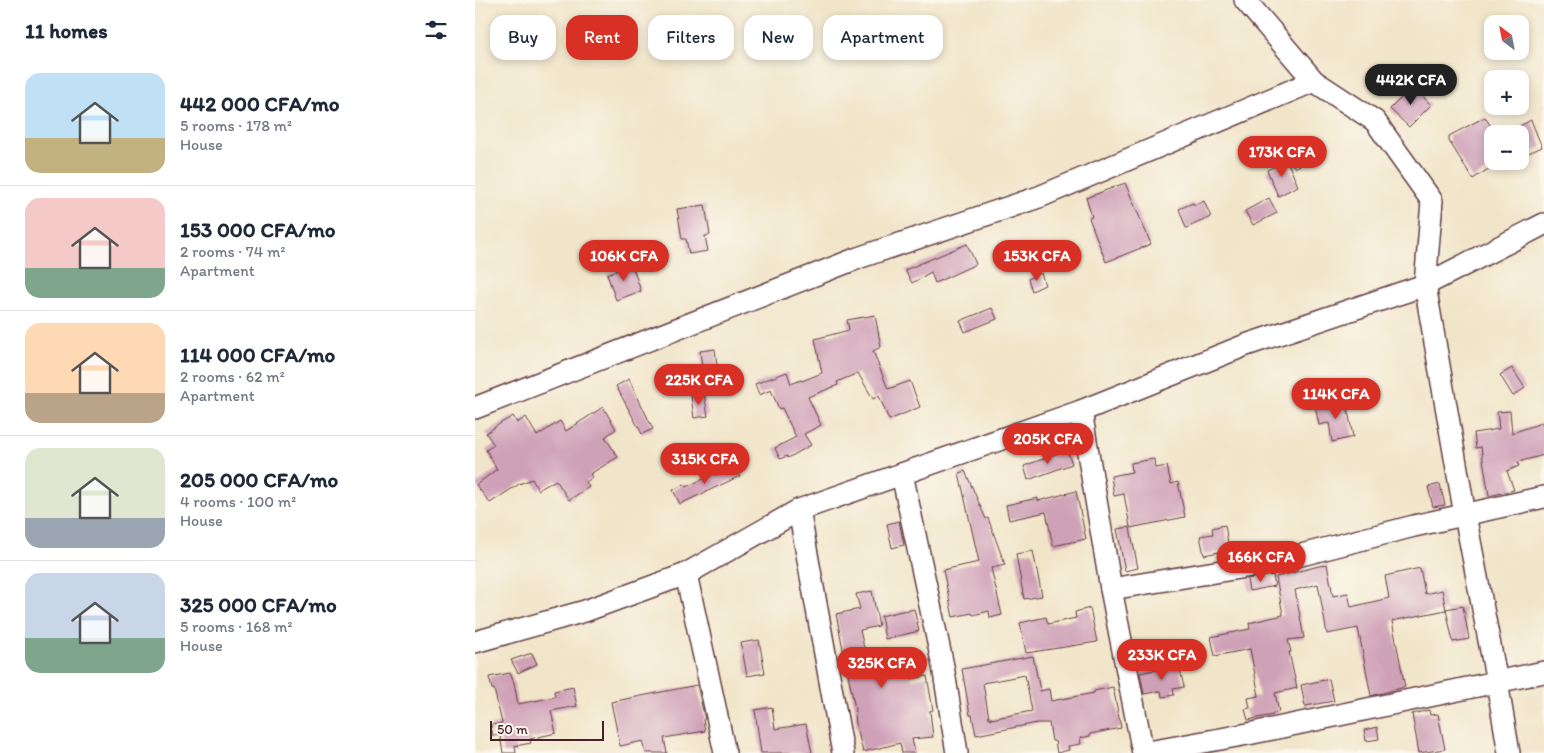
<!DOCTYPE html>
<html lang="en">
<head>
<meta charset="utf-8">
<style>
  :root { --surface:#fff; --page:#f6f6f7; --text:#1f2937; --muted:#747a83; --line:#e0e1e3; --accent:#d93025 }
  body { margin:0; font-family:Itim,sans-serif; background:var(--page); color:var(--text); height:100vh; display:flex; flex-direction:column; font-size:19px; white-space:nowrap }
  * { box-sizing:border-box; margin:0 }
  p { font-size:16px; color:var(--muted) }
  .icon { flex:none; width:28px; height:28px; fill:none; stroke:currentColor; stroke-width:2; stroke-linecap:round; stroke-linejoin:round }
  .map { position:relative; flex:1; overflow:hidden }
  .side { display:flex; flex-direction:column; background:var(--surface); width:475px }
  .side>* { flex:none }
  .hud { position:absolute; left:15px; top:15px; width:475px; height:45px; display:flex; gap:10px }
  .needle { width:32px; rotate:328deg }
  .buttons { position:absolute; left:1009px; top:15px; display:grid; gap:10px }
  .buttons a { display:grid; place-items:center; width:45px; height:45px; border-radius:10px; background:var(--surface); box-shadow:0 2px 8px #0003; font-size:25px }
  .scale { position:absolute; left:15px; bottom:12px; width:114px; box-sizing:border-box; padding-left:5px; border:2px solid #4a1f2b; border-top:0; font-size:14px; line-height:18px; white-space:nowrap; color:#4a1f2b; -webkit-text-stroke:4px #fbf7ec; paint-order:stroke }
  .price { position:absolute; translate:-50% -42px; padding:0 11px; border-radius:18px; background:var(--accent); color:#fff; font-size:16px; line-height:32px; filter:drop-shadow(0 1px 2px #0008) }
  .price::after { content:''; position:absolute; left:50%; top:30px; width:15px; height:11px; margin-left:-8px; background:inherit; clip-path:polygon(0 0,100% 0,50% 100%) }
  .price.on { background:#222; color:#fff }
  ul { padding:0; list-style:none }
  li { display:flex; align-items:center; gap:15px; height:125px; padding:0 25px }
  li+li { border-top:1px solid var(--line) }
  li span { display:grid; place-items:center; flex:none; width:140px; height:100px; border-radius:15px; color:#555 }
  li>.icon { margin-inline-start:auto }
  span .icon { width:60px; height:60px; fill:#fffc; stroke-width:1 }
  li b { font-size:21px }
  h2 { display:flex; justify-content:space-between; align-items:center; height:60px; padding:0 25px; font-size:21px }
  .tag { padding:0 18px; border-radius:15px; background:var(--surface); box-shadow:0 2px 8px #0003; font-size:18px; line-height:45px }
  .tag.on { background:var(--accent); color:#fff }
  main { display:flex; flex:1; min-height:0 }
  .map>svg:first-child { display:block }
  .building { fill:#cfa1b7; fill-rule:evenodd }
  .lines { fill:none; stroke-linecap:round; stroke-linejoin:round }
  .minor-casing { stroke:#633d43; stroke-width:24 }
  .minor { stroke:#fff; stroke-width:21 }
</style>
</head>
<body>
<main>
<section class="side">
<h2>11 homes<svg class="icon" aria-label="filters" viewBox="0 0 24 24"><path d="M4 7h16M4 17h16"/><circle cx="9" cy="7" r="2"/><circle cx="15" cy="17" r="2"/></svg></h2>
<ul>
<li><span style="background:linear-gradient(#bfe0f5 65%,#c2b280 0)"><svg class="icon" aria-label="home" viewBox="0 0 24 24"><path d="M3 11l9-7 9 7M6 9v11h12V9"/></svg></span><div><b>442 000 CFA/mo</b><p>5 rooms · 178 m²</p><p>House</p></div></li>
<li><span style="background:linear-gradient(#f6c9c9 70%,#7fa58c 0)"><svg class="icon" aria-label="home" viewBox="0 0 24 24"><path d="M3 11l9-7 9 7M6 9v11h12V9"/></svg></span><div><b>153 000 CFA/mo</b><p>2 rooms · 74 m²</p><p>Apartment</p></div></li>
<li><span style="background:linear-gradient(#ffd9b3 70%,#b9a48a 0)"><svg class="icon" aria-label="home" viewBox="0 0 24 24"><path d="M3 11l9-7 9 7M6 9v11h12V9"/></svg></span><div><b>114 000 CFA/mo</b><p>2 rooms · 62 m²</p><p>Apartment</p></div></li>
<li><span style="background:linear-gradient(#dfe7d0 70%,#9aa5b1 0)"><svg class="icon" aria-label="home" viewBox="0 0 24 24"><path d="M3 11l9-7 9 7M6 9v11h12V9"/></svg></span><div><b>205 000 CFA/mo</b><p>4 rooms · 100 m²</p><p>House</p></div></li>
<li><span style="background:linear-gradient(#c9d6e8 65%,#7fa58c 0)"><svg class="icon" aria-label="home" viewBox="0 0 24 24"><path d="M3 11l9-7 9 7M6 9v11h12V9"/></svg></span><div><b>325 000 CFA/mo</b><p>5 rooms · 168 m²</p><p>House</p></div></li>
</ul>
</section>
<div class="map">
<svg width="1069" height="753" viewBox="0 0 1069 753">
  <rect width="100%" height="100%" fill="#fbf7ec"/>
  <filter id="ink" filterUnits="userSpaceOnUse"><feTurbulence type="fractalNoise" baseFrequency=".02" numOctaves="2"/><feDisplacementMap in="SourceGraphic" scale="10" xChannelSelector="R" yChannelSelector="G"/><feConvolveMatrix kernelMatrix="1 2 1 2 8 2 1 2 1" color-interpolation-filters="sRGB"/></filter>
  <filter id="wash" filterUnits="userSpaceOnUse"><feTurbulence type="fractalNoise" baseFrequency=".0096" numOctaves="4" result="noise"/><feDisplacementMap in="SourceGraphic" scale="20" xChannelSelector="R" yChannelSelector="G"/><feGaussianBlur stdDeviation="1.12" result="paint"/><feColorMatrix in="noise" values="0 0 0 0 0 0 0 0 0 0 0 0 0 0 0 0 0 1.4 0 .05"/><feComposite in="paint" operator="in"/></filter>
  <g filter="url(#wash)">
    <rect width="100%" height="100%" fill="#f1e5c9"/>
    <g id="blocks">
      <g class="building">
        <polygon points="941,83 950,99 956,105 934,127 915,109"/>
        <polygon points="1010,117 1018,130 1018,166 998,179 974,141 974,136"/>
        <polygon points="1056,120 1067,147 1045,157 1045,126"/>
        <polygon points="828,143 836,159 820,168 811,152"/>
        <polygon points="812,161 823,186 803,196 792,170"/>
        <polygon points="650,183 676,244 631,262 614,218 617,217 611,198"/>
        <polygon points="794,198 802,213 778,225 770,211"/>
        <polygon points="729,201 736,217 711,228 704,209 718,203 719,205"/>
        <polygon points="230,205 235,235 230,236 233,251 214,254 211,239 207,239 202,209"/>
        <polygon points="492,244 501,264 460,283 456,272 437,283 430,270"/>
        <polygon points="157,265 166,291 141,300 132,274"/>
        <polygon points="566,273 570,285 557,291 553,279"/>
        <polygon points="517,308 522,319 490,332 485,321"/>
        <polygon points="400,315 406,347 398,351 413,389 435,381 445,407 414,420 404,396 398,399 383,373 362,382 363,385 333,397 346,425 329,434 336,445 313,458 312,456 305,459 300,448 321,437 307,408 304,409 296,390 284,395 280,384 312,372 316,384 326,380 327,381 347,373 340,339 374,330 372,320"/>
        <polygon points="240,349 242,366 227,368 225,351"/>
        <polygon points="1037,368 1050,388 1038,396 1025,375"/>
        <polygon points="154,379 178,429 167,434 141,386"/>
        <polygon points="229,394 233,416 219,418 216,396"/>
        <polygon points="871,400 878,437 857,442 854,423 844,425 840,406"/>
        <polygon points="128,407 141,429 130,437 143,457 115,474 117,478 111,482 114,487 94,500 81,480 63,490 57,479 44,484 15,503 1,485 22,469 11,450 19,445 11,433 26,423 38,416 42,423 51,417 62,436 85,421 91,431"/>
        <polygon points="1035,411 1037,433 1069,422 1069,455 1043,462 1044,466 1032,471 1039,490 1014,496 1006,447 1001,448 999,433 1024,429 1022,412"/>
        <polygon points="592,450 597,464 553,480 549,466"/>
        <polygon points="679,459 680,468 692,466 696,484 703,482 710,517 655,528 663,568 650,571 642,529 655,527 649,494 639,496 636,476 657,472 656,463"/>
        <polygon points="260,466 265,476 205,504 198,490 209,484 211,487 239,474 240,475"/>
        <polygon points="490,471 511,519 513,518 530,565 516,568 527,615 515,618 514,611 498,615 497,613 478,617 468,570 504,562 484,473"/>
        <polygon points="965,484 970,505 958,507 953,487"/>
        <polygon points="601,491 611,539 578,546 571,512 534,520 531,505 563,498 563,501"/>
        <polygon points="424,521 429,545 417,548 412,524"/>
        <polygon points="750,525 754,550 729,555 725,536 738,534 737,528"/>
        <polygon points="558,551 567,596 549,599 541,554"/>
        <polygon points="852,564 858,596 873,593 876,607 914,598 910,576 945,568 950,594 967,590 971,610 917,621 930,687 896,696 883,628 852,634 843,584 820,590 829,638 813,640 816,652 814,652 822,688 800,693 804,712 798,714 798,715 773,720 770,709 775,708 773,698 784,696 775,649 740,656 736,637 775,629 774,623 808,615 801,577"/>
        <polygon points="798,575 800,586 774,591 772,579"/>
        <polygon points="397,591 404,626 385,630 391,657 402,655 406,674 434,668 437,679 452,676 458,710 455,711 458,737 437,739 440,753 427,753 425,743 388,752 381,724 380,714 381,714 361,614 385,609 381,594"/>
        <polygon points="988,606 994,639 978,642 971,609"/>
        <polygon points="615,608 622,642 551,653 545,623 571,617 573,624 601,618 600,612"/>
        <polygon points="439,609 444,631 410,639 406,616 431,610 431,611"/>
        <polygon points="284,640 290,673 272,676 266,643"/>
        <polygon points="57,653 62,664 43,673 36,660"/>
        <path d="M 558,656 L 565,691 L 574,689 L 576,701 L 619,693 L 619,691 L 638,687 L 646,728 L 615,734 L 615,736 L 605,738 L 606,744 L 593,746 L 594,750 L 582,753 L 580,741 L 577,741 L 574,723 L 562,723 L 501,735 L 497,715 L 495,715 L 487,669 ZM 550,675 L 557,711 L 516,719 L 516,717 L 514,718 L 508,683 Z"/>
        <polygon points="704,665 709,687 698,689 699,695 687,697 686,691 669,694 665,673"/>
        <polygon points="35,673 39,683 43,704 80,697 79,691 98,687 102,706 76,711 81,733 55,739 56,743 40,746 41,753 28,753 25,735 18,736 16,725 27,723 19,689 17,689 14,677"/>
        <polygon points="854,679 859,701 830,706 826,685"/>
        <polygon points="222,685 230,719 228,720 230,731 189,738 192,753 171,753 168,741 145,746 136,702"/>
        <polygon points="297,707 300,729 331,724 337,753 286,753 280,710"/>
        <polygon points="954,710 955,715 963,714 970,749 944,753 937,714"/>
        <polygon points="902,727 904,739 891,741 889,730"/>
      </g>
    </g>
  </g>
  <g filter="url(#ink)">
    <use href="#blocks" fill-opacity="0" stroke="#633d43" stroke-width="1"/>
    <g class="lines">
      <defs>
        <g id="minor">
          <polyline points="770,0 839,81 900,121 957,201 950,285 990,515 1022,682 1034,753"/>
          <polyline points="0,408 383,258 564,197 839,81"/>
          <polyline points="606,411 636,589 668,753 773,734 1069,672"/>
          <polyline points="427,474 468,666 482,753"/>
          <polyline points="324,510 368,753"/>
          <polyline points="211,574 250,753"/>
          <polyline points="636,589 795,563 939,526 1069,497"/>
          <polyline points="0,642 110,611 211,574 324,510 606,411 771,345 950,285 1069,224"/>
        </g>
      </defs>
      <use href="#minor" class="minor-casing"/>
      <use href="#minor" class="minor"/>
    </g>
  </g>
</svg>
<div class="buttons">
<a><svg class="needle" viewBox="-14 -14 28 28"><path d="M0-13l5 13h-10z" fill="#e53935"/><path d="M0 13l5-13h-10z" fill="#747a83"/></svg></a>
<a>+</a>
<a>−</a>
</div>
<div class="scale">50 m</div>
<b class="price on" style="left:936px;top:106px">442K CFA</b>
<b class="price" style="left:807px;top:178px">173K CFA</b>
<b class="price" style="left:149px;top:282px">106K CFA</b>
<b class="price" style="left:562px;top:282px">153K CFA</b>
<b class="price" style="left:224px;top:406px">225K CFA</b>
<b class="price" style="left:861px;top:420px">114K CFA</b>
<b class="price" style="left:573px;top:465px">205K CFA</b>
<b class="price" style="left:230px;top:485px">315K CFA</b>
<b class="price" style="left:786px;top:583px">166K CFA</b>
<b class="price" style="left:687px;top:681px">233K CFA</b>
<b class="price" style="left:407px;top:689px">325K CFA</b>
<div class="hud">
<a class="tag">Buy</a>
<a class="tag on">Rent</a>
<a class="tag">Filters</a>
<a class="tag">New</a>
<a class="tag">Apartment</a>
</div>
</div>
</main>
</body>
</html>
